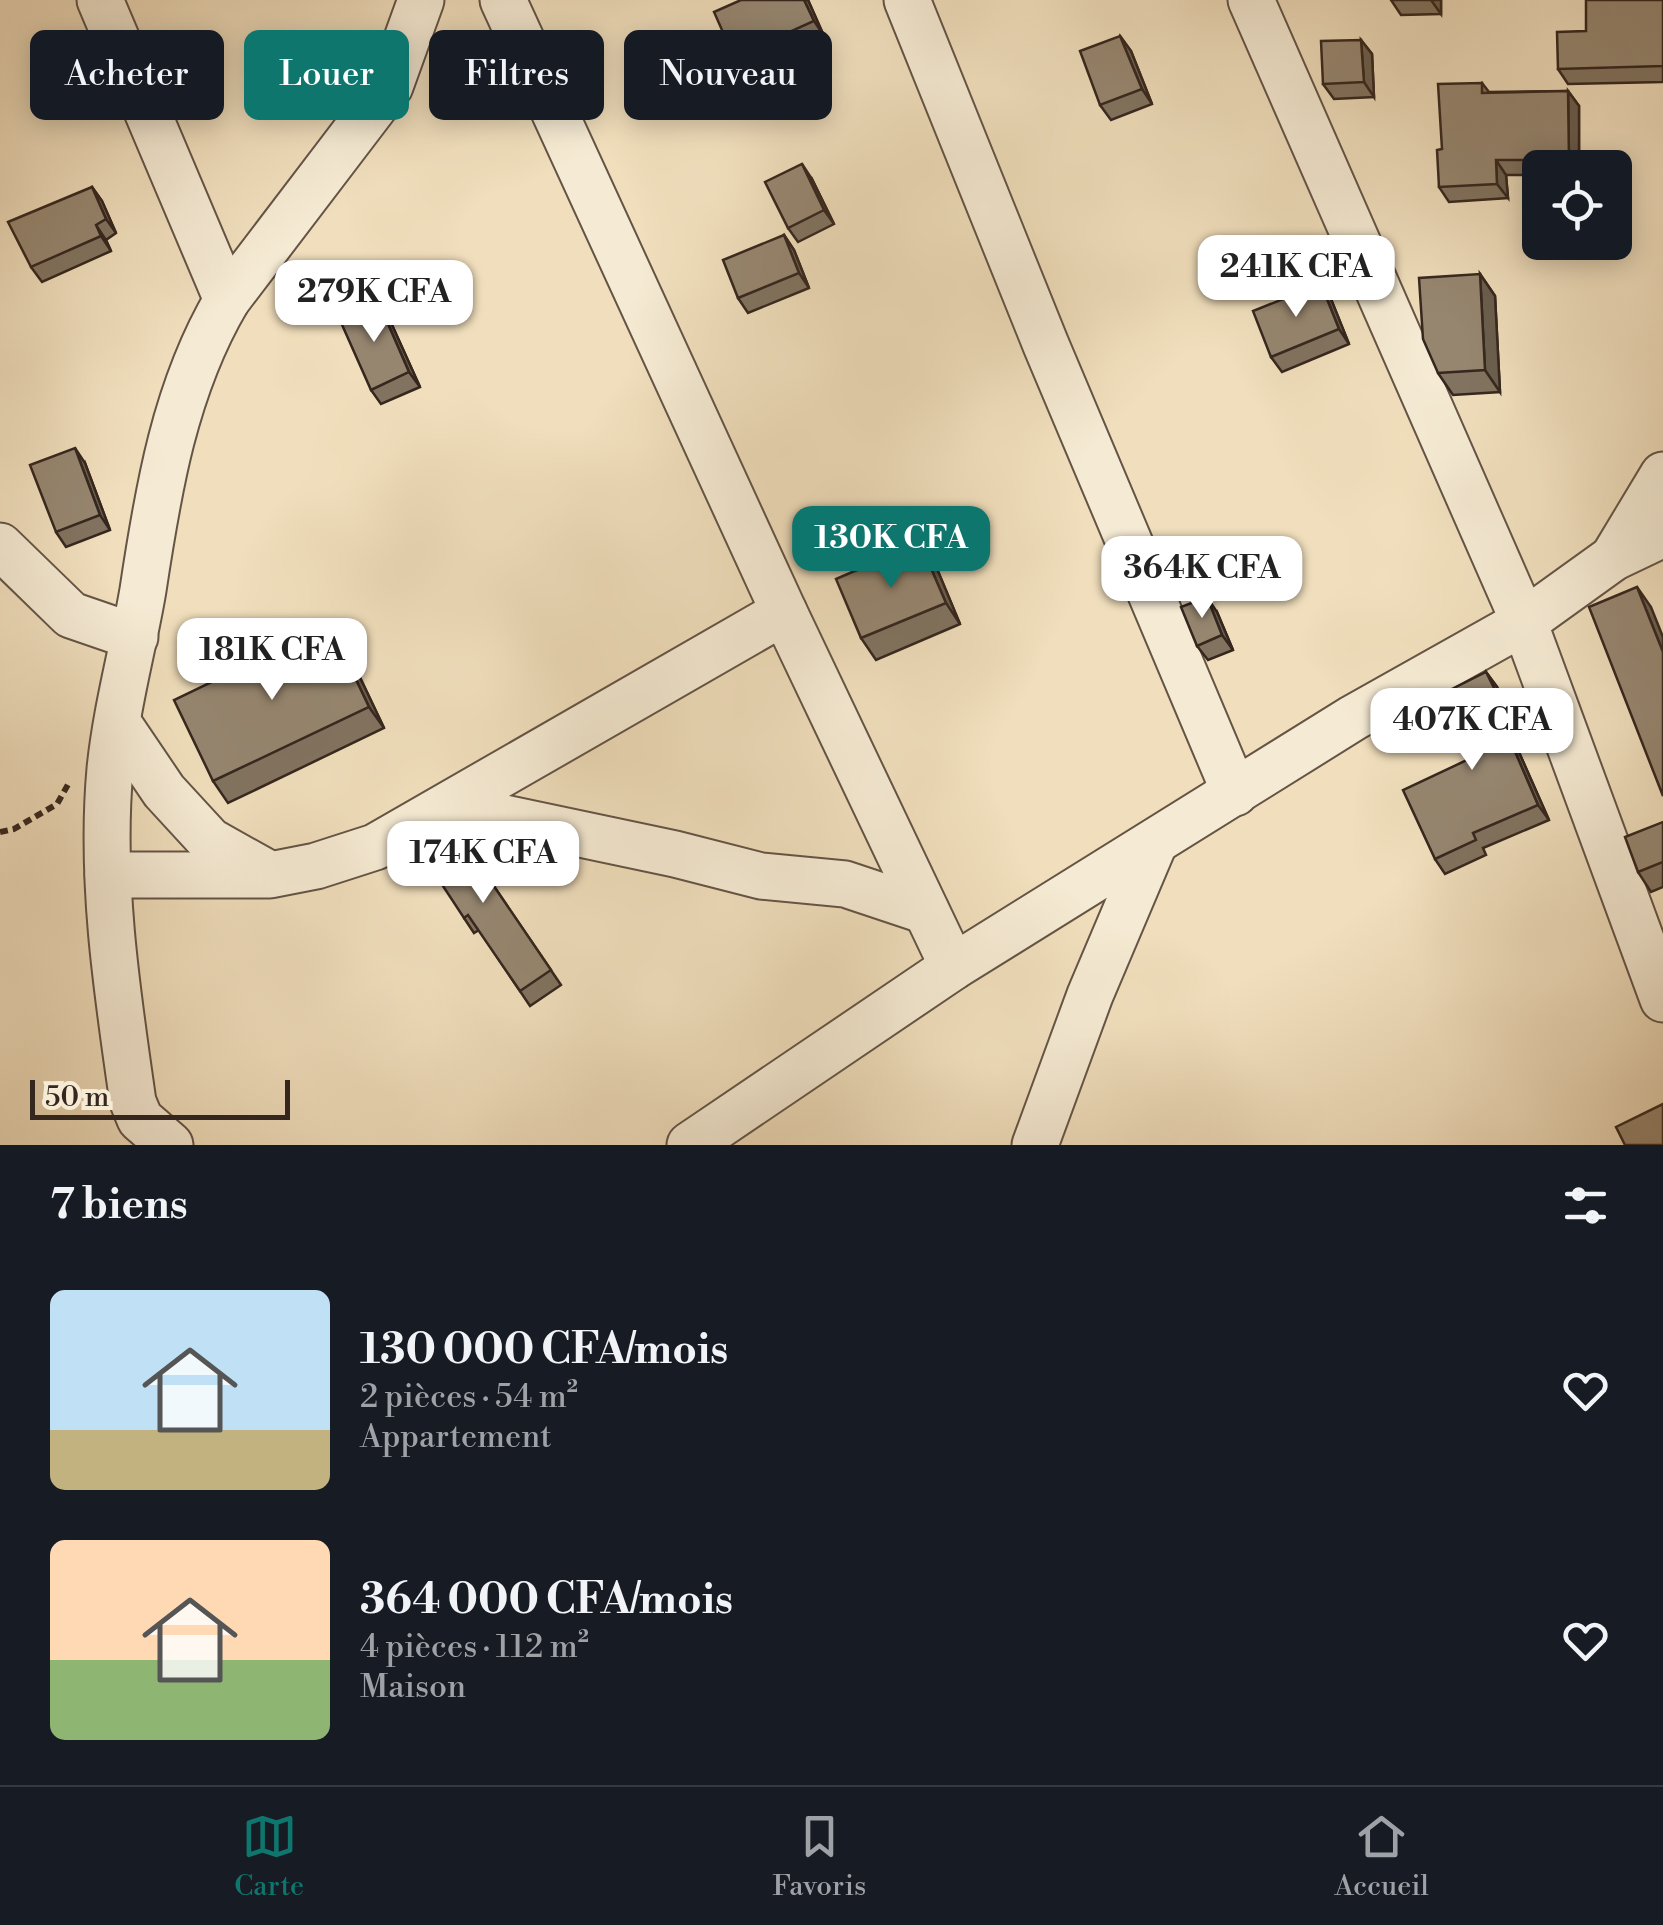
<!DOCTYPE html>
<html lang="fr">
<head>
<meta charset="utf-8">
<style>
  :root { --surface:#171b24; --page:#20242c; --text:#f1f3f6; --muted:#9ea1a6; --line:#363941; --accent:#0f766e }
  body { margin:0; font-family:"Libre Bodoni",serif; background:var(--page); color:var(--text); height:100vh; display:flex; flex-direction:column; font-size:38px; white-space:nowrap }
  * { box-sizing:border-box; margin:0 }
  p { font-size:32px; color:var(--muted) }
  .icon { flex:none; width:55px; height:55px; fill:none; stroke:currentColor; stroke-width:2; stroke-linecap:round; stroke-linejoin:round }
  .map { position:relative; height:1145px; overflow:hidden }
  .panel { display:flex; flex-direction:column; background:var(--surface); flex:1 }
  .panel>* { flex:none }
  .top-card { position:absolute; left:30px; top:30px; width:1000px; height:90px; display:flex; gap:20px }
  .controls { position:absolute; left:1522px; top:150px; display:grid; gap:20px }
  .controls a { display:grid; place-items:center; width:110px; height:110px; border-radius:15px; background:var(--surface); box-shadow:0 5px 25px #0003; font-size:50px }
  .scale { position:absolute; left:30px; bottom:25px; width:260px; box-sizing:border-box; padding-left:10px; border:5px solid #35261e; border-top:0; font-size:28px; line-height:35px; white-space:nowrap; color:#35261e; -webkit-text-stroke:8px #f5ead3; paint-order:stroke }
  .price { position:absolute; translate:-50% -85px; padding:0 22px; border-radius:20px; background:#fff; color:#222; font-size:32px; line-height:65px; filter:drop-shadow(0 2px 5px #0008) }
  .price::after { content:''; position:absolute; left:50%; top:60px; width:30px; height:22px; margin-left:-15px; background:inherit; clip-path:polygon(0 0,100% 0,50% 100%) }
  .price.on { background:var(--accent); color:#fff }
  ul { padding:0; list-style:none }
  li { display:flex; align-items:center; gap:30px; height:250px; padding:0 50px }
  li span { display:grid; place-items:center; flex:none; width:280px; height:200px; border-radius:15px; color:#555 }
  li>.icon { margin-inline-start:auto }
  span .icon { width:120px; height:120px; fill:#fffc; stroke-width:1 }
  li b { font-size:42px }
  h2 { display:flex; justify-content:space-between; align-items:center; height:120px; padding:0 50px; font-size:42px }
  .tag { padding:0 35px; border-radius:15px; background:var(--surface); box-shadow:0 5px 25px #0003; font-size:35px; line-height:90px }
  .tag.on { background:var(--accent); color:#fff }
  .tabs { display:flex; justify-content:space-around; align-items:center; height:140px; border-top:2px solid var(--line); background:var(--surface); font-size:28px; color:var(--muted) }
  .tabs a { display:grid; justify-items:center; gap:5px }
  .tabs .on { color:var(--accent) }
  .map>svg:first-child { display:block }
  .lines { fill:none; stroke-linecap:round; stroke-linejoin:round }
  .minor-casing { stroke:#645446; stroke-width:49 }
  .path { stroke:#35261e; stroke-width:6; stroke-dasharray:8 5; stroke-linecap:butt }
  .minor { stroke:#f5ead3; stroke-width:45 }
  .wall { fill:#817360; stroke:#35261e; stroke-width:2.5 }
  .shaded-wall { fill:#695e4e; stroke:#35261e; stroke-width:2.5 }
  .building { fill:#968670; stroke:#35261e; stroke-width:2.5 }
</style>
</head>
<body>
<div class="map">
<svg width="1663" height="1145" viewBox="0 0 1663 1145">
  <rect width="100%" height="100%" fill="#f0debc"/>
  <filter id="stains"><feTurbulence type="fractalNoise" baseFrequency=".002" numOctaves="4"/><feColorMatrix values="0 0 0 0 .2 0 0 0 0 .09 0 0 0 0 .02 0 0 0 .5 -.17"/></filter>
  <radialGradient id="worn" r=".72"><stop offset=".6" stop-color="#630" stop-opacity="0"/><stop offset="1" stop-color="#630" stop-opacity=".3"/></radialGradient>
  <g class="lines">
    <defs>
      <g id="minor">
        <polyline points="100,0 227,300"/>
        <polyline points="503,0 784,612 953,967"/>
        <polyline points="907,0 1046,345 1235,793"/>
        <polyline points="1251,0 1524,622 1663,999"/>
        <polyline points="0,546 71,615 135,637"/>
        <polyline points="1613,558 1663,475"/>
        <polyline points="118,723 164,791 210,841 269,874"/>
        <polyline points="431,827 490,815 675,854 761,876 845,884 926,911"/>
        <polyline points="108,875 270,875 316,866 375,847 784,612"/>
        <path d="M 170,1145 L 140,1119 L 133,1102 C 117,992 100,880 110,769 C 116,709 133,649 143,590 C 158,490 175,388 227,300 L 390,86 L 421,0"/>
        <polyline points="690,1145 953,967 1353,718 1524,622 1613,558 1663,534"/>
        <polyline points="1035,1145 1090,995 1154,844"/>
      </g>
    </defs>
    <use href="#minor" class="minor-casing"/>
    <polyline class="path" points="0,832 14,829 57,804 70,781"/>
    <use href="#minor" class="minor"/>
  </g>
  <g class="wall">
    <polygon points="741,0 808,0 824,36 744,72 734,57"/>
    <polygon points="1391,0 1441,0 1441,14 1401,15"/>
    <polygon points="1663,0 1663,82 1568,84 1558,69 1586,31"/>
    <polygon points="1120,36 1131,51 1152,104 1111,120 1100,105"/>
    <polygon points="1361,40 1372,54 1374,97 1334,99 1323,84"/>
    <polygon points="1482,83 1489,92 1568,91 1579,106 1579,168 1540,168 1540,175 1506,175 1508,198 1449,202 1439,187 1442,149"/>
    <polygon points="812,179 834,224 798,242 788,228"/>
    <polygon points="92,187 102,201 116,233 106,240 111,251 42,282 31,267"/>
    <polygon points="784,235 794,250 809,288 748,313 738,298"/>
    <polygon points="1480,274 1495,296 1500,392 1453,395 1438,373"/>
    <polygon points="1321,284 1331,299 1349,344 1282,372 1271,357"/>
    <polygon points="378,301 388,316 420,387 381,404 371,390"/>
    <polygon points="85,463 110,530 66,547 56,532"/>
    <polygon points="935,564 960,624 876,660 861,638"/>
    <polygon points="1217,612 1233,650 1208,660 1197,646"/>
    <polygon points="345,646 384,728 228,803 213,781"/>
    <polygon points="1486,672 1497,687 1522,737 1514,741 1549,820 1483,848 1486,855 1445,874 1435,859 1467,760"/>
    <polygon points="1663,822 1663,887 1651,892 1638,872"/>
    <polygon points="457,832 561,985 530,1006 479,930 474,933 464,918"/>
  </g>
  <g class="shaded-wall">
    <polygon points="804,0 808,0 824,36 814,21"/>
    <polygon points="1431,0 1441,0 1441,14"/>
    <polygon points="1120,36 1131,51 1152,104 1142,89"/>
    <polygon points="1361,40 1372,54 1374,97 1364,82"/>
    <polygon points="1568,91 1579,106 1579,168 1574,168 1569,160"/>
    <polygon points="1496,160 1506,175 1508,198 1497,184"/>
    <polygon points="802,164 812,179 834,224 824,210"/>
    <polygon points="92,187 102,201 116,233 106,219"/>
    <polygon points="96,225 106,240 111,251 101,236"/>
    <polygon points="784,235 794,250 809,288 799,273"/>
    <polygon points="1480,274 1495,296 1500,392 1485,370"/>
    <polygon points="1321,284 1331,299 1349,344 1339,329"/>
    <polygon points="378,301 388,316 420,387 409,372"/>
    <polygon points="75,448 85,463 110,530 100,515"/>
    <polygon points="920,543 935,564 960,624 946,603"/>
    <polygon points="1637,587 1651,607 1663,637 1663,652"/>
    <polygon points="1207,597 1217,612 1233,650 1222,635"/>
    <polygon points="330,625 345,646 384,728 369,707"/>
    <polygon points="1486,672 1497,687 1522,737 1511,722"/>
    <polygon points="1504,726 1514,741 1549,820 1538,805"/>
  </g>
  <g class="building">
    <polygon points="741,0 804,0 814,21 734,57 714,12"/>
    <polygon points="1586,0 1663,0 1663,66 1558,69 1557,32 1586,31"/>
    <polygon points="1120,36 1142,89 1100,105 1080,51"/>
    <polygon points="1361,40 1364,82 1323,84 1321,41"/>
    <polygon points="1482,83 1482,93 1568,91 1569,160 1496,160 1497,184 1439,187 1437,150 1442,149 1438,84"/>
    <polygon points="802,164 824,210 788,228 765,182"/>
    <polygon points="92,187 106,219 96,225 101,236 31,267 8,222"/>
    <polygon points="784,235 799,273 738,298 723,260"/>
    <polygon points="1480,274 1485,370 1438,373 1423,339 1419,278"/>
    <polygon points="1321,284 1339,329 1271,357 1253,311"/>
    <polygon points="378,301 409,372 371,390 339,318"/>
    <polygon points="75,448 100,515 56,532 30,465"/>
    <polygon points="920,543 946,603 861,638 836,579"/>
    <polygon points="1637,587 1663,652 1663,796 1589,607"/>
    <polygon points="1207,597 1222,635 1197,646 1181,607"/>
    <polygon points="330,625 369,707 213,781 174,700"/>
    <polygon points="1486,672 1511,722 1504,726 1538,805 1473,833 1476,840 1435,859 1403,790 1467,760 1436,697"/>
    <polygon points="1663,822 1663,862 1638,872 1625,837"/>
    <polygon points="457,832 551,970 520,991 468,915 464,918 412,839"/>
    <polygon points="1663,1104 1663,1145 1625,1145 1616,1127"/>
  </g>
  <rect width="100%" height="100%" filter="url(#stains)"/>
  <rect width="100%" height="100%" fill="url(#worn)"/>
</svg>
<div class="controls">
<a><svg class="icon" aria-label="locate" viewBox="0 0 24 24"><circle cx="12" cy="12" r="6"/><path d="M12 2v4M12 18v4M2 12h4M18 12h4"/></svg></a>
</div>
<div class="scale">50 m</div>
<b class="price" style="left:1296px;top:320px">241K CFA</b>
<b class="price" style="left:374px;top:345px">279K CFA</b>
<b class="price on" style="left:891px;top:591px">130K CFA</b>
<b class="price" style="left:1202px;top:621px">364K CFA</b>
<b class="price" style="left:272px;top:703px">181K CFA</b>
<b class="price" style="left:1472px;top:773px">407K CFA</b>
<b class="price" style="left:483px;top:906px">174K CFA</b>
<div class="top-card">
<a class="tag">Acheter</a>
<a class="tag on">Louer</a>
<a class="tag">Filtres</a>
<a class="tag">Nouveau</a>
</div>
</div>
<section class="panel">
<h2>7 biens<svg class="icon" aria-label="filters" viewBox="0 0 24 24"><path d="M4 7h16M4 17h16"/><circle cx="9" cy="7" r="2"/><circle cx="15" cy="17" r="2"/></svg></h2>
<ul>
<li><span style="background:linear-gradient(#bfe0f5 70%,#c2b280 0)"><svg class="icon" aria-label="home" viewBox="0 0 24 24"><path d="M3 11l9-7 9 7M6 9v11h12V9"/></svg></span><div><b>130 000 CFA/mois</b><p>2 pièces · 54 m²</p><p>Appartement</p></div><svg class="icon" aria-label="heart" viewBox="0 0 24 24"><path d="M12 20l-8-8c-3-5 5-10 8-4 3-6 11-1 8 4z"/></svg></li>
<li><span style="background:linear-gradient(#ffd9b3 60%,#8fb573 0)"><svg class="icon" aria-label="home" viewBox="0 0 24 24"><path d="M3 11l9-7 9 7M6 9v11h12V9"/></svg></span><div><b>364 000 CFA/mois</b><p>4 pièces · 112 m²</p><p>Maison</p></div><svg class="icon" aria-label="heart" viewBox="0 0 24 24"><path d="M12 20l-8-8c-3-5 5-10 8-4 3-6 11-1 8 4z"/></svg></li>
</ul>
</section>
<nav class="tabs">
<a class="on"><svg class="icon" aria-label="map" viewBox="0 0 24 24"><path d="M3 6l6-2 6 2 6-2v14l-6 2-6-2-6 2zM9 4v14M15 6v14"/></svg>Carte</a>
<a><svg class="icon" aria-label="saved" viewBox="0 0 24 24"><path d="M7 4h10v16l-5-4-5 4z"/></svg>Favoris</a>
<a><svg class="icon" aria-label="home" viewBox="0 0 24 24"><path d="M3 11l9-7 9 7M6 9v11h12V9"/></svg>Accueil</a>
</nav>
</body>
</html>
